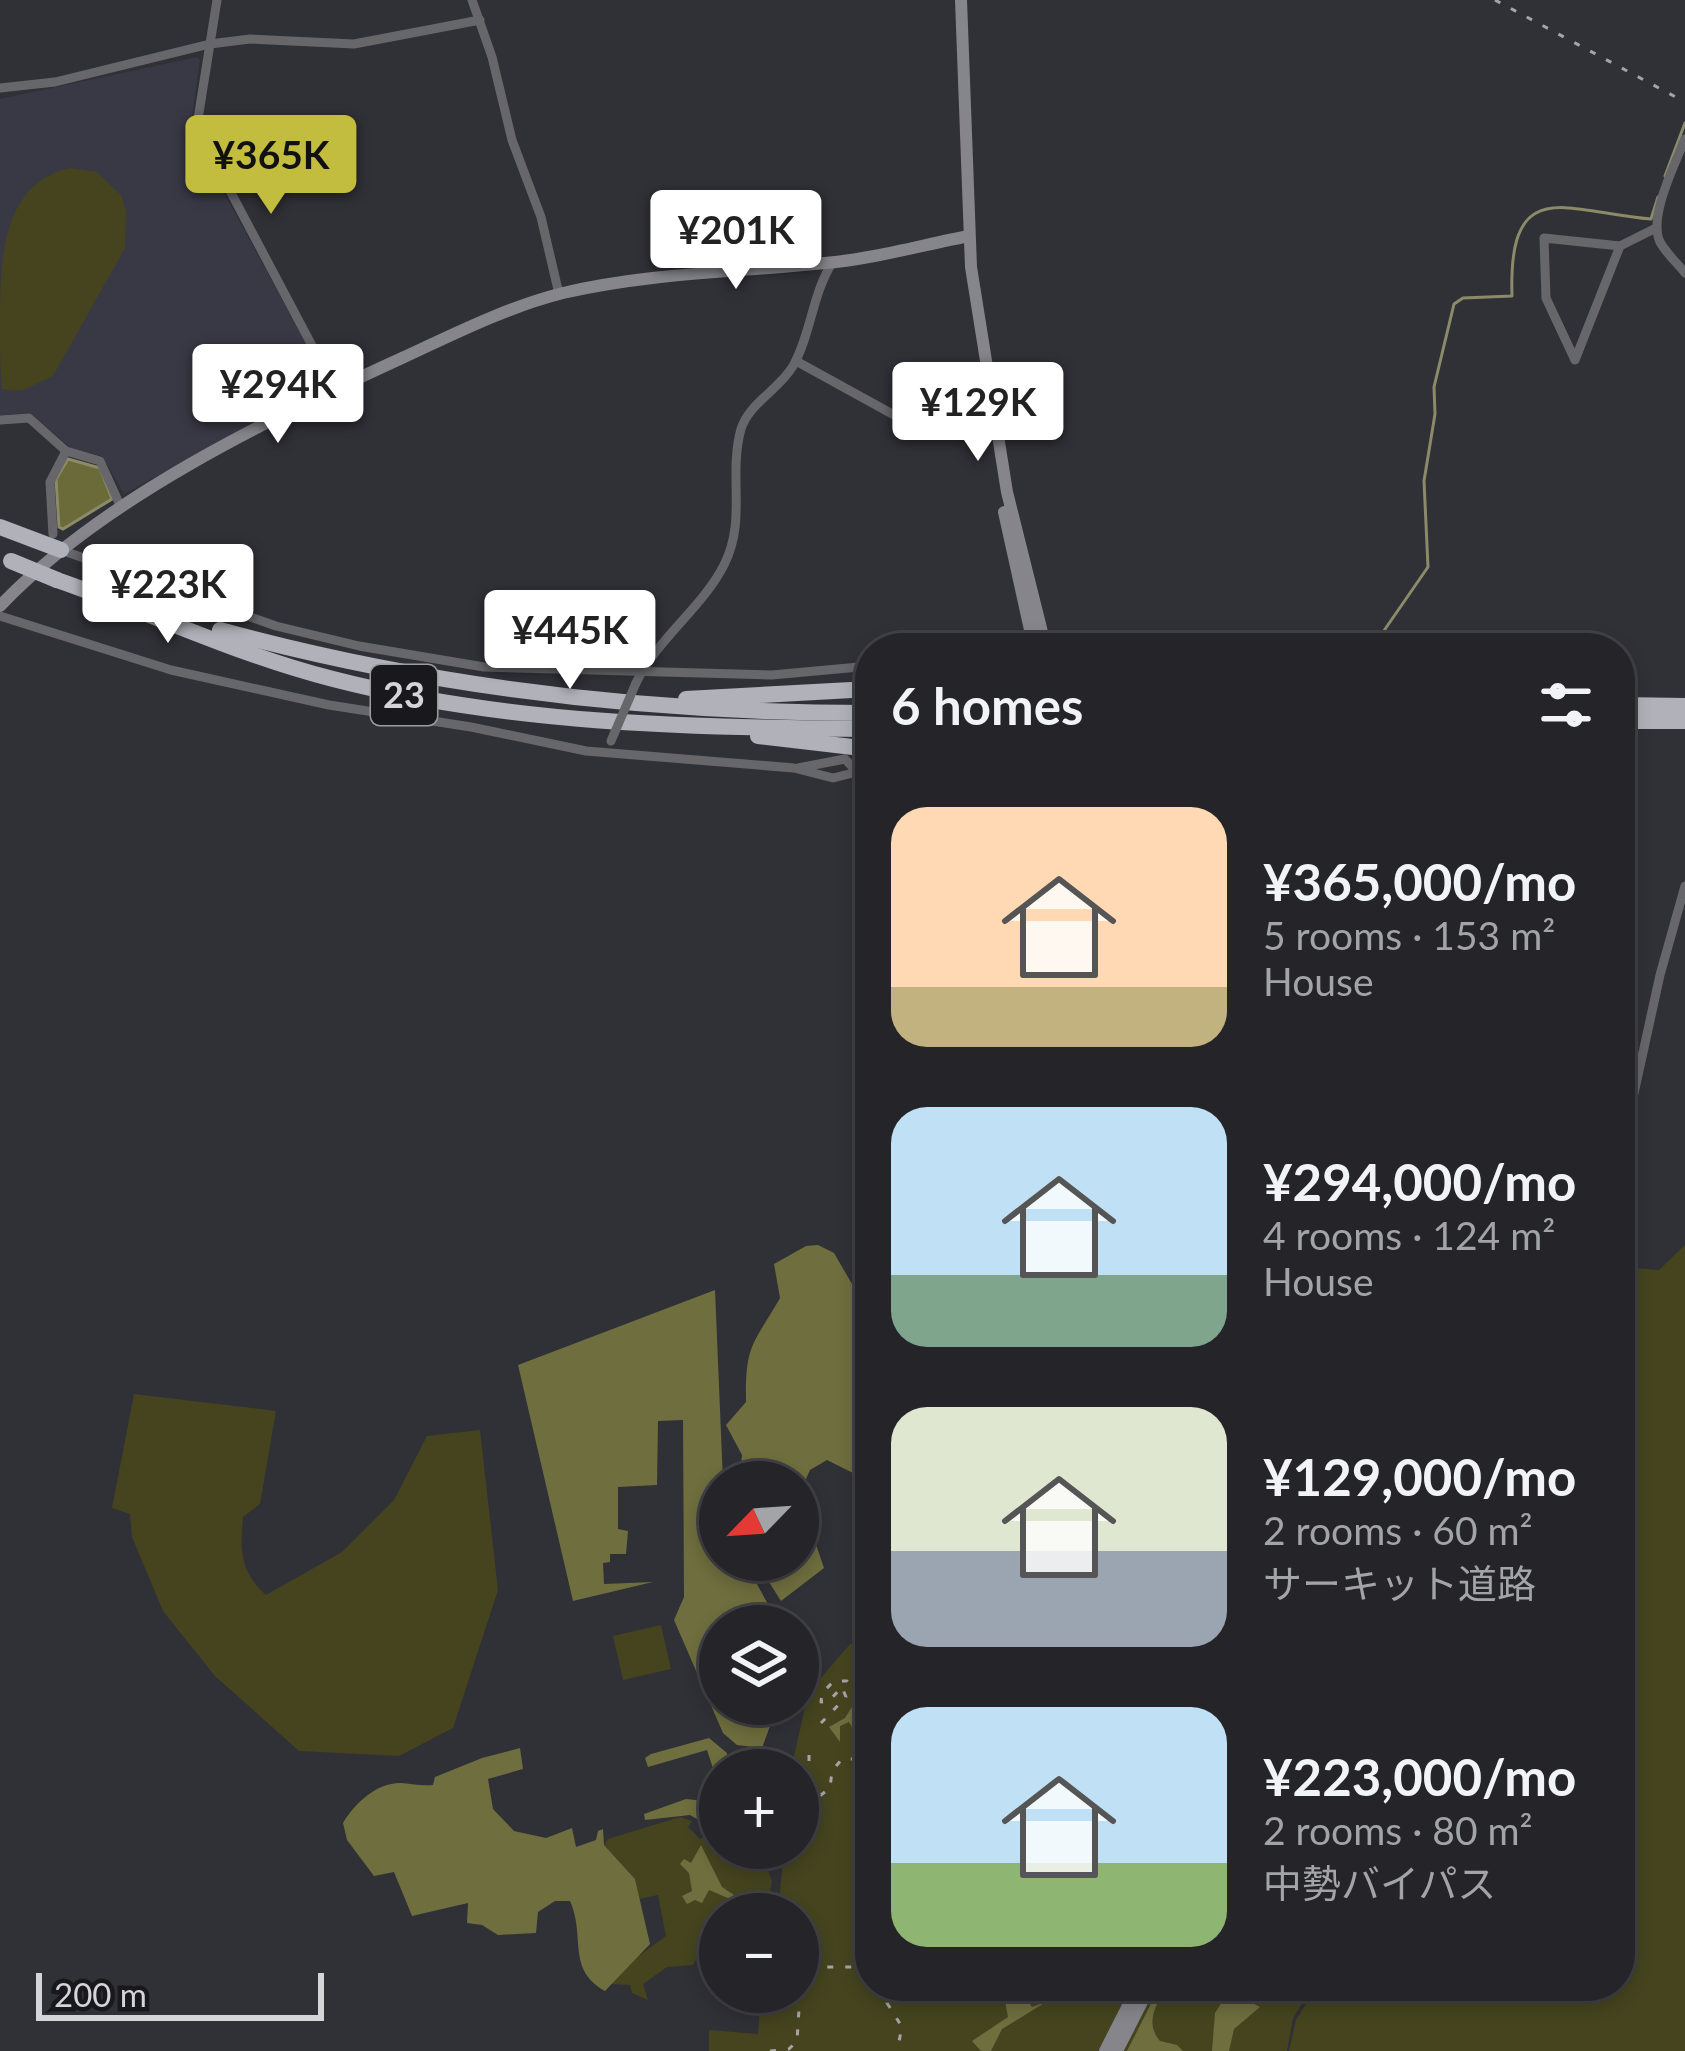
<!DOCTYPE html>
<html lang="en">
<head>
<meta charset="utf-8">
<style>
  :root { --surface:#242429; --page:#2c2c31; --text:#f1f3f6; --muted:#a3a4a8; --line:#414146; --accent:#c2bd3f }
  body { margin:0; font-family:Lato,"Noto Sans JP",sans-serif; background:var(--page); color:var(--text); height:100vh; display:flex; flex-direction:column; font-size:45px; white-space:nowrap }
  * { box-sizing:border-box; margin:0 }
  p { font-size:39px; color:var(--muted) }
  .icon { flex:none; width:66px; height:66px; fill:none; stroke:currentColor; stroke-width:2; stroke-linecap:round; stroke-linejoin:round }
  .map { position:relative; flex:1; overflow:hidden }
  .sheet { position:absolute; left:855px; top:633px; width:780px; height:1368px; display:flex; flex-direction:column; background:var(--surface); border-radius:48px; box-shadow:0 6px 18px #0003,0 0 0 3px var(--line) }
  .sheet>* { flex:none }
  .needle { width:78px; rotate:245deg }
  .fabs { position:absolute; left:699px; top:1461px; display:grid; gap:24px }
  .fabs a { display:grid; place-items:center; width:120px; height:120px; border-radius:50%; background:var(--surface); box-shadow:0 6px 18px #0003,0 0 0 3px var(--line); font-size:60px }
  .scale { position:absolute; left:36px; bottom:30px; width:288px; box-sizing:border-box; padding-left:12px; border:6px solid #d5d4d9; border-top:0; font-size:33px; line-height:42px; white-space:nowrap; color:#d5d4d9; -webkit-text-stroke:9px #19181c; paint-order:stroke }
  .price { position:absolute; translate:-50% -102px; padding:0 27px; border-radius:12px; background:#fff; color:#222; font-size:39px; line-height:78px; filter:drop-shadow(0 3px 6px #0008) }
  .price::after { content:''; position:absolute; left:50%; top:72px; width:36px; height:27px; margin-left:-18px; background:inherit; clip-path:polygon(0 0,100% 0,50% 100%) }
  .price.selected { background:var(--accent); color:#111 }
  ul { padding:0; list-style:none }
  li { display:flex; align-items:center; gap:36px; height:300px; padding:0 36px }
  li span { display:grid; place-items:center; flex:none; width:336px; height:240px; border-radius:36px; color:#555 }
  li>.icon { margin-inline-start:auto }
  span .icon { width:144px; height:144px; fill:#fffc; stroke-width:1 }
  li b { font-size:51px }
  h2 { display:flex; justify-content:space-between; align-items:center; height:144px; padding:0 36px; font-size:51px }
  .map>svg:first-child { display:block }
  .built { fill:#393845 }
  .green { fill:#45441f }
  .forest { fill:#6f6e3e }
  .water { fill:#6b6a39; stroke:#8b8a69; stroke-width:3 }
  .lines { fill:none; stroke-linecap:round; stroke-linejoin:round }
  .stream { stroke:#8b8a69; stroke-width:3 }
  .street { stroke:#67676b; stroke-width:9 }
  .secondary { stroke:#85858b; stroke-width:12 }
  .highway { stroke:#b1b1ba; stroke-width:16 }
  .rail { stroke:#a5a4aa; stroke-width:3; stroke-dasharray:6 12; stroke-linecap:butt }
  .street-bridge { stroke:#67676b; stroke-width:9 }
  .highway-bridge { stroke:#b1b1ba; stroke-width:16 }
  .labels { text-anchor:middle; stroke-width:12; stroke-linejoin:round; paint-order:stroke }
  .shield { fill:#19181c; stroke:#9d9ca0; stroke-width:3 }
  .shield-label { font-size:36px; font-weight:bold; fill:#d5d4d9 }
</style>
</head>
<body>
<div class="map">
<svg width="1685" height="2051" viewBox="0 0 1685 2051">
  <rect width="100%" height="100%" fill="#303037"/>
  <polygon class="built" points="197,57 200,60 191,123 194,138 325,378 322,386 124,494 102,456 72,449 30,413 0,415 0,99"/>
  <g class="green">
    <path d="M 70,168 L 97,172 L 121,195 L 126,211 L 125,248 L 53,376 L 21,391 L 2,389 C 0,370 0,345 0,324 C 0,264 0,183 70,168 Z"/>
    <polygon points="1685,1245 1685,2051 1289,2051 1296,2020 1317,1986 1620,1986 1620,1267 1659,1270"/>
    <path d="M 134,1394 L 276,1411 L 260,1504 L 243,1517 C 240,1551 240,1572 266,1595 L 342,1552 L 394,1500 L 427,1436 L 480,1430 L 498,1590 L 453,1728 L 399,1756 L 299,1751 L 215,1676 L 163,1611 L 132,1537 L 130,1514 L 112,1508 Z"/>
    <polygon points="661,1625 671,1669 623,1680 613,1636"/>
    <polygon points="870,1640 870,1986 1313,1986 1293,2018 1287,2051 709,2051 709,2030 758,2034 761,1992 798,1992 798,1914 778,1914 784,1848 798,1848 798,1770 791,1770 808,1693 850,1644"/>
    <polygon points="680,1817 692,1821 688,1827 700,1839 720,1828 720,1848 740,1848 767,1868 772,1881 766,1914 720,1914 720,1929 707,1926 703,1948 693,1965 667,1967 643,1984 648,2000 632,1993 630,1985 612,1984 629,1963 666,1936 658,1895 639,1899 635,1879 604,1845 608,1839"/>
  </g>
  <g class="forest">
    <path d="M 818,1245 L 834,1253 L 870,1315 L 870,1471 L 855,1474 L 827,1460 L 810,1470 L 806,1479 L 808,1521 L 824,1568 L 781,1601 L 755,1560 L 798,1560 L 798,1482 L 739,1482 L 742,1455 L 726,1425 L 746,1402 C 745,1344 753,1345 780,1298 L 774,1264 L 806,1246 Z"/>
    <polygon points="715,1290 723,1482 720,1482 720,1560 744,1560 771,1610 769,1626 720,1626 720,1704 778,1704 762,1748 737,1745 723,1733 674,1620 684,1597 683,1420 658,1421 657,1485 618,1487 618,1529 628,1531 626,1554 610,1554 610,1562 603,1563 604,1584 653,1582 573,1601 518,1365"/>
    <polygon points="857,1699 870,1701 870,1741 857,1747 852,1740 856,1734 849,1722 840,1726 840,1742 829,1727 845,1718"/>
    <polygon points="709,1738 727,1753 726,1770 720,1770 720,1790 707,1750 648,1767 645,1758 651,1754"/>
    <path d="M 520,1748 L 523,1769 L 488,1779 L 493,1809 L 514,1831 L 546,1838 L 572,1828 L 576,1847 L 596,1840 L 598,1831 L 603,1829 L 604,1845 L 635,1879 L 650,1944 L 605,1991 C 566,1969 586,1937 570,1901 L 555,1901 L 538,1912 L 536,1933 L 498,1935 L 482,1925 L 467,1923 L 468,1903 L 412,1916 L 394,1872 L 374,1876 L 347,1840 L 343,1823 C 355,1803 377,1782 402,1783 C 413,1784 421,1786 433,1785 L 435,1777 L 482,1758 Z"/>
    <polygon points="686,1799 715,1802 718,1823 711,1827 690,1815 645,1820 644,1814"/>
    <polygon points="701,1845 722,1887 734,1895 730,1899 709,1890 702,1903 695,1900 687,1904 682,1896 692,1891 689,1873 680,1864 684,1859 691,1863"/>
    <path d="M 1160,1986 L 1166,1986 C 1157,2005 1144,2022 1160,2041 L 1177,2045 L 1183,2051 L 1127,2051 Z"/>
    <polygon points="1229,1991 1260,2007 1234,2029 1229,2051 1212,2051 1215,2013"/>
    <polygon points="1021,1992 1032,2007 1046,2002 1002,2029 991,2051 981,2051 972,2041 1008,2017 1005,2001"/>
  </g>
  <polygon class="water" points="68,459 100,468 112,499 63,529 59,527 56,479"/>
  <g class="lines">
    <g class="stream">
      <polyline points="1665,176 1685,123"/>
      <path d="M 1372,648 L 1428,567 L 1424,481 L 1435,414 L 1434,387 L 1454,304 L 1463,298 L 1512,296 C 1508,173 1566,212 1651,219 L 1658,197"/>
    </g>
    <g class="street">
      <polyline points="217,0 198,119 211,155 335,389"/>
      <polyline points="472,0 492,57 512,140 541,217 559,294"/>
      <polyline points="0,88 55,82 210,44 250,39 354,44 480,20"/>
      <path d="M 1685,139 C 1675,164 1648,217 1660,242 C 1666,253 1677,263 1685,273"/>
      <polyline points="1620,246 1544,238 1546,298 1575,360 1620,246 1656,228"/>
      <polyline points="796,361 925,432 991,436"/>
      <polyline points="0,420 29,418 66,451 100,461 120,505"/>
      <polyline points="53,534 50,482 66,451"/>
      <polyline points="61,550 276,626 359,646 484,667 772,675 870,666"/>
      <polyline points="0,616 171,670 329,705 471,727 586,751 794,768 833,778 857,772 870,759"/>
      <path d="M 636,683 C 658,638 702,608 724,565 C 747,520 728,476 741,429 C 749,403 779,390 793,366 C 811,334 812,295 832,263"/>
      <polyline points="798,768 845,759 857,772"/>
      <polyline points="1620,1157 1660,975 1685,886"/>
    </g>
    <g class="secondary">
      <polyline points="961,0 971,267 1007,492 1046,648"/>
      <polyline points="1004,512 1034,648"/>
      <path d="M 0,606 C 103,498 267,420 402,358 C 454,334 507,307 563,293 C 649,273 738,272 825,263 C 873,259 922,245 969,236"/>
      <polyline points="1105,2051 1138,1986"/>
      <polyline points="1117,2051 1150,1986"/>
    </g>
    <g class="highway">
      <polyline points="0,527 61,550"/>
      <path d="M 57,580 C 149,612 238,655 333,679 C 507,724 691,728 870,729"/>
      <path d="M 220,630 C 432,688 650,713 870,713"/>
      <polyline points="686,699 870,689"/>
      <polyline points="1620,705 1685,706"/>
      <polyline points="1620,721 1685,721"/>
      <polyline points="758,736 870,749"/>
    </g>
    <g class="rail">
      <polyline points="1495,0 1685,102"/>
      <polyline points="870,1656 863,1665 870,1678"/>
      <polyline points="821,1723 846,1697 842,1687 829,1701 821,1702 822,1693 834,1681 847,1681 860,1695 870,1693"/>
      <polyline points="809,1755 809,1772 801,1786 821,1795 830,1788 832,1771 842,1759 870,1759"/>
      <polyline points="893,1986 887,2003 902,2027 897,2051"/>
      <polyline points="770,2051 789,2049 797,2041 801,1977 808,1967 870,1967"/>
    </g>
    <polyline class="street-bridge" points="611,741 636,683"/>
    <polyline class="highway-bridge" points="11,561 57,580"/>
  </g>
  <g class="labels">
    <rect class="shield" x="371" y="665" width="66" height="60" rx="9"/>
    <g class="shield-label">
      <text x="404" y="708">23</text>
    </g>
  </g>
</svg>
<div class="fabs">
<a><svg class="needle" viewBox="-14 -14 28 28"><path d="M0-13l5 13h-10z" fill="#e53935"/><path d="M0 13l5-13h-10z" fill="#a3a4a8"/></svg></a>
<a><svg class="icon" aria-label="layers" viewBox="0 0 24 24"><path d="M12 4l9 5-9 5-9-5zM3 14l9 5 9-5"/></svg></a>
<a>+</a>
<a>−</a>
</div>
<div class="scale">200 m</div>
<b class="price selected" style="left:271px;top:217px">¥365K</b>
<b class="price" style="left:736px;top:292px">¥201K</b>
<b class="price" style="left:278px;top:446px">¥294K</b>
<b class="price" style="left:978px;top:464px">¥129K</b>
<b class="price" style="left:168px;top:646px">¥223K</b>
<b class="price" style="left:570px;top:692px">¥445K</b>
<section class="sheet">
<h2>6 homes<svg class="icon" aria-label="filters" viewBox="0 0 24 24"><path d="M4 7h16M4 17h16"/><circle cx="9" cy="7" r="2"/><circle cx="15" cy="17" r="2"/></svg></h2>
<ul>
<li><span style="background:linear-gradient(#ffd9b3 75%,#c2b280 0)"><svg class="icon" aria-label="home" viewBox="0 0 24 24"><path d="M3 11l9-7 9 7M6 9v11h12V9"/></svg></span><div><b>¥365,000/mo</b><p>5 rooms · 153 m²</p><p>House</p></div></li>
<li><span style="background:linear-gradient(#bfe0f5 70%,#7fa58c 0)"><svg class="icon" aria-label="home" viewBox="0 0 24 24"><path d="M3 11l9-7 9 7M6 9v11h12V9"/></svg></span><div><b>¥294,000/mo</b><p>4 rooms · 124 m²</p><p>House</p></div></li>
<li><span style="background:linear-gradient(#dfe7d0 60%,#9aa5b1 0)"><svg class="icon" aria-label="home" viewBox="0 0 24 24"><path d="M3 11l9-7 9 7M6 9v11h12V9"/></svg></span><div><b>¥129,000/mo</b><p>2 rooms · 60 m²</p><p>サーキット道路</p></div></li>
<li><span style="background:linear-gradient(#bfe0f5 65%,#8fb573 0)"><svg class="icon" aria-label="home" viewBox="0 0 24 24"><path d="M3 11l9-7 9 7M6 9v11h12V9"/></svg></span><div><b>¥223,000/mo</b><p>2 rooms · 80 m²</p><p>中勢バイパス</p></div></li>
</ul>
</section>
</div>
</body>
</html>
